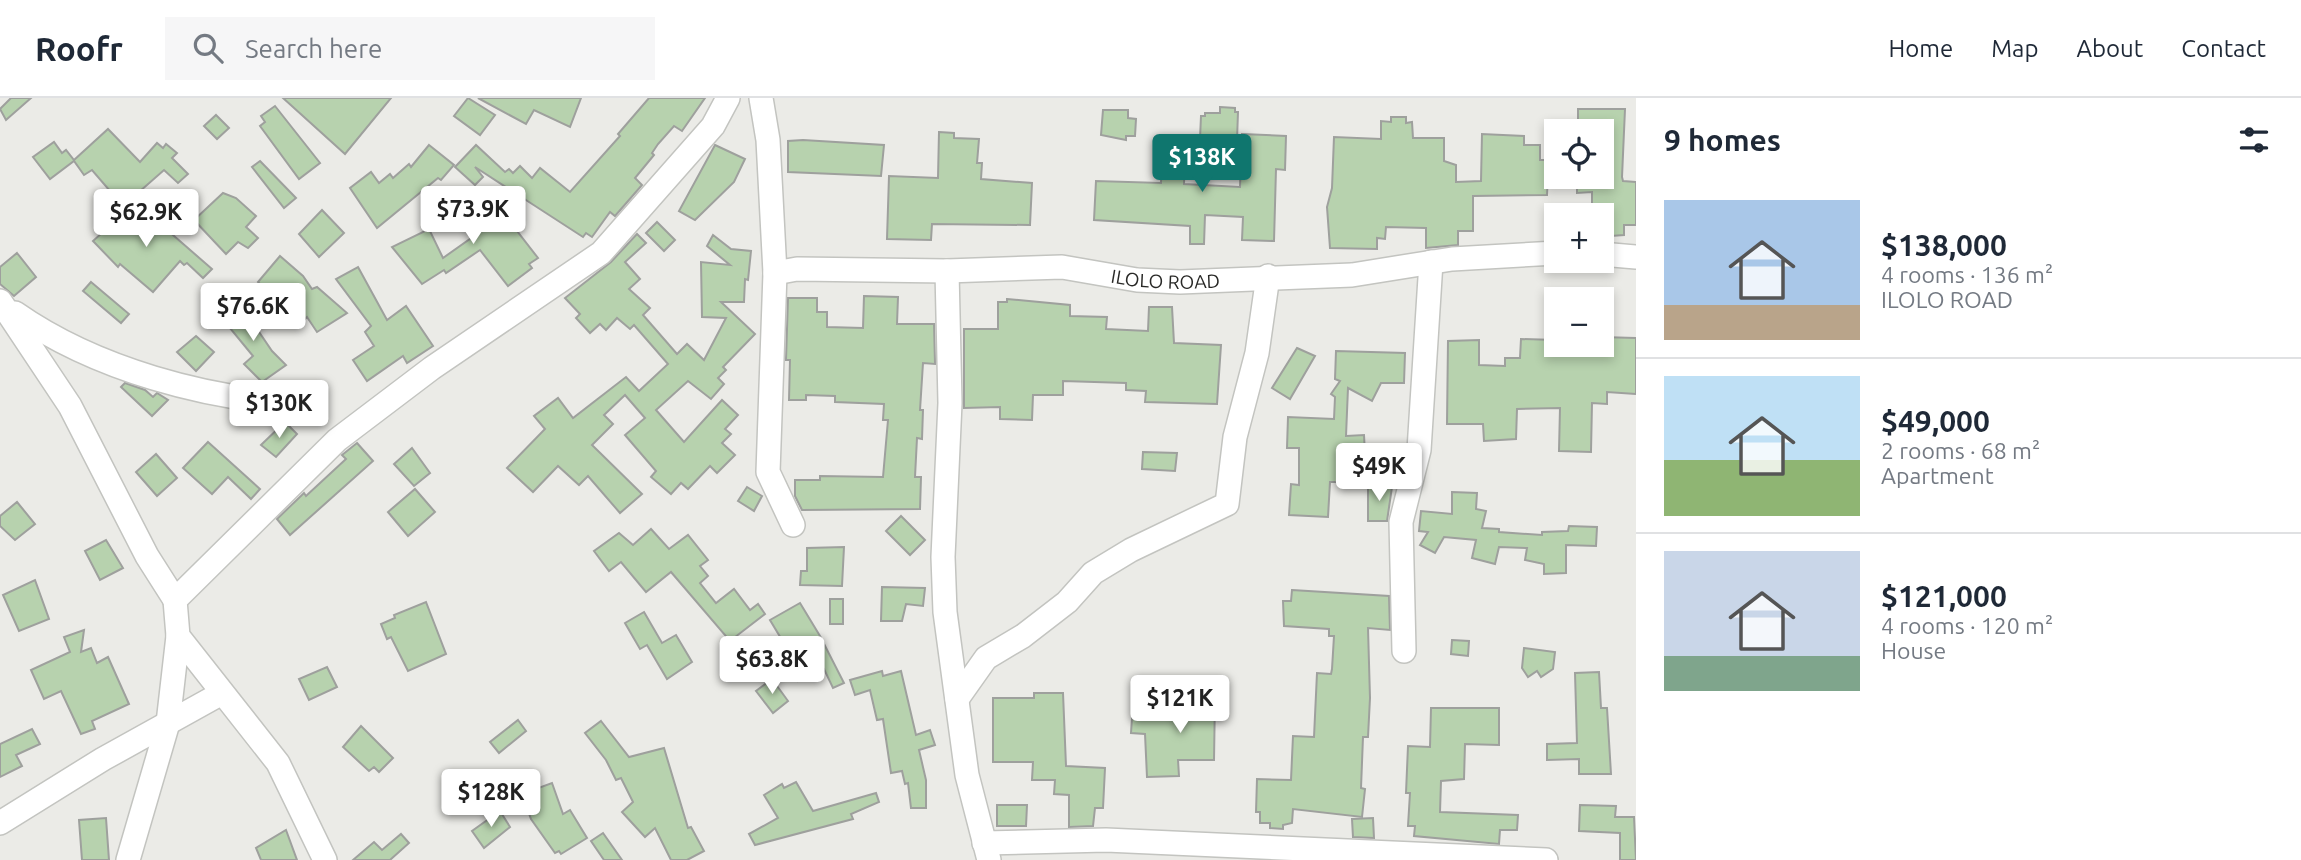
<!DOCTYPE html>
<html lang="en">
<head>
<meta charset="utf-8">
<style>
  :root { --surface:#fff; --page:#f6f6f7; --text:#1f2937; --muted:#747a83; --line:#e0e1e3; --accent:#0f766e }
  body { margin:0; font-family:Ubuntu,sans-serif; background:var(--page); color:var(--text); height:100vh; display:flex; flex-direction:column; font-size:26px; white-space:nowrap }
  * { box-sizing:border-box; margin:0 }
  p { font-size:23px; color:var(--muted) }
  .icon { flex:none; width:38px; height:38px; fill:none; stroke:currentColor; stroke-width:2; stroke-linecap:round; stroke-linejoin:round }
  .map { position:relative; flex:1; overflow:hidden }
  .details { display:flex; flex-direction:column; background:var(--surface); width:665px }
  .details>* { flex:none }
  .controls { position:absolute; left:1544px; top:21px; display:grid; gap:14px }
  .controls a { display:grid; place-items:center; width:70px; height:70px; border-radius:0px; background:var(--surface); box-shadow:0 4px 10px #0003; font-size:35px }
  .price { position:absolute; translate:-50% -60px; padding:0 16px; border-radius:7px; background:#fff; color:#222; font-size:23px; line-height:46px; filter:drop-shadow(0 2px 4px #0008) }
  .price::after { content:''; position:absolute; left:50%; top:42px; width:21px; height:16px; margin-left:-10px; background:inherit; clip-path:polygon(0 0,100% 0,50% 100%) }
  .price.selected { background:var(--accent); color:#fff }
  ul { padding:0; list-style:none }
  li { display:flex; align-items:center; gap:21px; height:175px; padding:0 28px }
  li+li { border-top:2px solid var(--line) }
  li span { display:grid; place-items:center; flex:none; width:196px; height:140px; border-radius:0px; color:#555 }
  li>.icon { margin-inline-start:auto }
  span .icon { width:84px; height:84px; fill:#fffc; stroke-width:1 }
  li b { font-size:30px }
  h2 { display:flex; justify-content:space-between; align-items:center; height:84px; padding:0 28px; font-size:30px }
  header { display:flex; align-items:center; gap:42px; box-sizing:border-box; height:98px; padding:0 35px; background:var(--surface); border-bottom:2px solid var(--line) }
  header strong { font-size:33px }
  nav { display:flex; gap:38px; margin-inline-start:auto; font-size:24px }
  .search { width:490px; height:63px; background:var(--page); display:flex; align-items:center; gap:18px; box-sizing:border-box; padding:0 24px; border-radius:0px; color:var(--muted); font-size:26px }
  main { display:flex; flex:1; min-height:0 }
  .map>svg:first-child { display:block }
  .building { fill:#b7d2ae; stroke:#9ea09d; stroke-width:2 }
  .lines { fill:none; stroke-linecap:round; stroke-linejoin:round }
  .minor-casing { stroke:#c3c4c0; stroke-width:26 }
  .minor { stroke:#fff; stroke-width:23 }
  .labels { text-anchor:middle; stroke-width:5; stroke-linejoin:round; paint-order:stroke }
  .street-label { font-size:19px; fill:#292927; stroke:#fffffe }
</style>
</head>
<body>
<header>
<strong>Roofr</strong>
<div class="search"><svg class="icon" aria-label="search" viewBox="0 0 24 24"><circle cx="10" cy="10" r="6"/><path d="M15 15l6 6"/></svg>Search here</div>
<nav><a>Home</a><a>Map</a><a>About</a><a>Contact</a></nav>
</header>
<main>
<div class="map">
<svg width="1636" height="762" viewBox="0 0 1636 762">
  <rect width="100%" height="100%" fill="#ebebe7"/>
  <g class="building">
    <polygon points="11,0 31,0 6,22 0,11"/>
    <polygon points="283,0 391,0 345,56"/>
    <polygon points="468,0 495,17 480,37 454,18"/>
    <polygon points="478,0 581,0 570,29 534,12 526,26"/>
    <polygon points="649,0 705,0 682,33 674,28 658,46 652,55 654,57 635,80 642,87 615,118 610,114 592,139 586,135 583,139 475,69 483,79 475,87 455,69 476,47 505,74 509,71 513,75 520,68 532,80 540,70 570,94 620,38 618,36"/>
    <polygon points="275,8 320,65 299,81 260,28 265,24 261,18"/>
    <polygon points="1220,9 1235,10 1235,14 1238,14 1237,42 1200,41 1201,18 1205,18 1205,15 1220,15"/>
    <polygon points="1578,11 1625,11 1622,79 1623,83 1636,84 1636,127 1624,127 1624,137 1611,138 1611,122 1601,122 1601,117 1592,117 1592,94 1577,95 1577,81 1601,80 1601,25 1578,25"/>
    <polygon points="1103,12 1128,12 1128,20 1136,21 1135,38 1126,38 1126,42 1101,37"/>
    <polygon points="216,17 229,30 217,41 204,28"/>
    <polygon points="1391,19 1406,19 1406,25 1412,24 1413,40 1444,40 1444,63 1456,67 1456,84 1481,83 1482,36 1524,38 1524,47 1540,47 1540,62 1556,62 1556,77 1548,76 1547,97 1473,98 1473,133 1458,133 1458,147 1426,150 1426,130 1386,129 1385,141 1377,140 1377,151 1330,150 1327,109 1332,90 1334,39 1381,41 1381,23 1391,24"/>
    <polygon points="108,31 140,64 157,45 163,50 166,46 177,55 172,60 188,76 178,85 164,72 123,108 92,72 84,77 74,63 50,81 33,59 54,44 62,55 66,52 74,62"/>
    <polygon points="939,34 954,35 954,40 979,41 977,65 982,65 981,81 1032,85 1030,127 932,126 931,142 887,141 889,78 938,80"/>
    <polygon points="1242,36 1286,38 1285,72 1276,71 1274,143 1242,142 1243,119 1205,117 1204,146 1190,146 1190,128 1094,122 1096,83 1161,85 1162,54 1185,55 1184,86 1240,89"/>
    <polygon points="803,42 884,47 881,78 788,74 788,43"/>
    <polygon points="429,47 454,67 441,82 438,80 377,130 350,90 371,74 379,85 390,76 393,80 409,66 411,69"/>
    <polygon points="715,47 745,61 734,84 695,122 679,113"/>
    <polygon points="260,63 296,100 284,110 252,69"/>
    <polygon points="486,93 538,160 529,166 532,170 508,188 480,152 446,175 444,172 422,186 392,149 429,131 443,160 474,138 468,130 479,123 467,106"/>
    <polygon points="223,95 236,100 256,118 246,129 258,140 248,150 238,144 226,156 194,122"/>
    <polygon points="135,105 163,135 166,131 212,171 203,180 187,165 184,167 180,163 153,194 120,166 118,169 93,143"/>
    <polygon points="322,112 344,135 319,159 299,136"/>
    <polygon points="657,124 675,142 664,153 646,135"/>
    <polygon points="637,136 646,145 625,164 640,181 629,191 650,210 643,217 677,256 687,246 704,262 726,220 702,219 701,164 730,167 707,148 713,137 731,151 751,153 748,182 745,181 744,204 721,204 755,236 723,269 726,272 718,280 724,286 711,301 688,283 656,312 684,344 722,302 738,317 725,331 731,336 722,345 735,357 717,375 710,368 688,391 681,385 671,396 651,379 656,373 625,337 645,320 625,297 604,317 613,326 592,347 642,396 620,415 588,378 579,387 558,368 533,394 507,370 545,331 534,318 558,300 573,320 626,279 639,293 668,266 634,227 630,231 617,220 606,232 600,226 590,235 576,220 580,216 565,200 611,164"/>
    <polygon points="17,155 36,179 14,198 0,186 0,169"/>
    <polygon points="280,158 303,178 312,191 317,189 347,215 317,234 307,219 298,228 261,196 265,191 258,184"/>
    <polygon points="358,169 387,222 406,208 433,248 407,265 403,258 367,283 353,262 374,248 365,234 371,228 336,181"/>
    <polygon points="91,184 129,216 121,225 83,193"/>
    <polygon points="864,198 898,199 897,226 934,226 935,266 923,265 920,312 923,312 922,341 917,340 915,379 921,379 920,411 802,412 795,398 795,382 820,382 820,378 883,379 888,322 883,322 884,306 835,304 835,298 806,297 806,302 789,302 790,262 786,262 788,200 817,200 817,214 827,214 827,229 863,230"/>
    <polygon points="1007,201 1070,207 1070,218 1107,219 1106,231 1148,233 1149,209 1172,209 1174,245 1221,247 1217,306 1145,304 1146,293 1126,292 1126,285 1063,283 1063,297 1033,297 1032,322 1000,321 1000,309 964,310 964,231 998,231 998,204 1007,204"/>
    <polygon points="238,203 272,253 286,267 262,284 244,266 253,258 220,218"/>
    <polygon points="196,238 214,254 196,273 177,254"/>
    <polygon points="1601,239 1636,240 1636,296 1607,294 1607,306 1592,305 1591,354 1559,353 1560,310 1517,311 1516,341 1484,343 1483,326 1447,326 1448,243 1479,242 1479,267 1505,268 1505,260 1520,260 1521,241 1555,242 1555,247 1601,247"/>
    <polygon points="1297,250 1315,258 1290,301 1272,290"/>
    <polygon points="1336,253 1405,255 1404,285 1381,285 1372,303 1348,290 1346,338 1364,337 1365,356 1370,355 1370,384 1330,384 1328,419 1289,417 1291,386 1299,387 1299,350 1287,350 1288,319 1334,321 1335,299 1331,296 1340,283 1335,281"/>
    <polygon points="125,285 145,292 153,299 157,295 168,302 152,318 121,289"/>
    <polygon points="285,324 297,336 276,359 261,347"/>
    <polygon points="208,344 260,391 251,401 228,379 212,396 183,370"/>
    <polygon points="357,345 373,363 290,437 277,421 304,395 306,398 346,361 342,357"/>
    <polygon points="412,350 430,375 414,388 394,366"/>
    <polygon points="1143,354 1177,355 1175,373 1142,371"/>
    <polygon points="156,356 177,380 157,398 136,374"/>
    <polygon points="747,389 762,398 754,413 738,403"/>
    <polygon points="1368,389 1392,389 1387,423 1368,423"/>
    <polygon points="415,391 435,414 408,438 388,414"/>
    <polygon points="1452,394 1477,395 1476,411 1486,413 1482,430 1499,431 1499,434 1542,437 1542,434 1568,433 1569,428 1597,429 1596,448 1566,447 1566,475 1544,476 1544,466 1525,462 1527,450 1499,449 1495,466 1472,460 1476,442 1444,439 1435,455 1420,447 1428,434 1419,433 1421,413 1452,416"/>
    <polygon points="17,404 35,426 15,442 0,428 0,418"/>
    <polygon points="901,418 925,442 910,457 886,433"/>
    <polygon points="651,431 669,451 688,437 708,462 700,468 708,478 700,485 716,505 734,491 750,512 758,506 765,516 730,543 671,474 646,494 621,464 609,473 594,453 619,435 633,447"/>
    <polygon points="106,442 123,470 100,482 85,453"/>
    <polygon points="844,449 842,488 800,487 801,473 807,473 807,450"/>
    <polygon points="35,482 49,521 19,533 3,497"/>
    <polygon points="882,489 925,490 923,508 906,506 902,523 881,523"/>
    <polygon points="1292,492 1389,498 1390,532 1368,530 1370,600 1368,639 1363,639 1361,690 1365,691 1362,719 1293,711 1292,725 1283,727 1283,731 1270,730 1270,725 1260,725 1260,714 1256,714 1257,681 1291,682 1293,638 1314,639 1317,575 1331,576 1332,571 1334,538 1329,538 1329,531 1284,528 1283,503 1291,503"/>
    <rect x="830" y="501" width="13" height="25"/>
    <polygon points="426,504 446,556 408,573 391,539 387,541 381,526 395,520 394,517"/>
    <polygon points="800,505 820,538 844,585 833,590 824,571 798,583 785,554 788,552 770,522"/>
    <polygon points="644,514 662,545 676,537 692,564 667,581 647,547 640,551 625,525"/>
    <polygon points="84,532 81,554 91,550 97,565 108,559 129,606 92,623 95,631 81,636 61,593 44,601 31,572 70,554 64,539"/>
    <polygon points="1452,542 1469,543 1468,558 1451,556"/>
    <polygon points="1524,550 1555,554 1553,571 1541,579 1537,573 1528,579 1522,570"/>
    <polygon points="327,569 337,589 309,602 299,581"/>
    <polygon points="882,573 883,578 901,573 916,637 930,632 935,647 919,652 926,682 926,710 911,710 908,685 905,686 902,673 891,675 883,621 877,622 870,592 855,597 850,582"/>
    <polygon points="1599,574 1601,610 1607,610 1611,676 1579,676 1579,661 1547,662 1547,646 1577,645 1575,575"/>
    <polygon points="772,581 788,603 773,615 756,593"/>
    <polygon points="1182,591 1208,592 1208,597 1215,598 1214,662 1178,662 1179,678 1147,679 1145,636 1131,635 1132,620 1181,621"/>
    <polygon points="1034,595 1063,595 1066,668 1105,670 1103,710 1095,710 1093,728 1069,729 1069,697 1054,696 1055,682 1032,682 1033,664 993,664 993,600 1034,600"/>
    <polygon points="1431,610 1499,610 1499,647 1465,646 1464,681 1441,683 1440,714 1518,717 1517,732 1500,732 1499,746 1414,738 1415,728 1408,728 1410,695 1406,695 1408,648 1430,649"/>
    <polygon points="518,622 526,633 499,655 490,644"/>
    <polygon points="601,623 629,659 664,650 688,730 691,729 704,753 687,762 671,762 655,730 645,739 622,714 633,704 621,680 616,682 606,662 585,635"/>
    <polygon points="361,628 393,660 379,674 374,669 369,673 343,649"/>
    <polygon points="32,631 40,646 16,657 22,668 0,679 0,646"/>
    <polygon points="796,684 813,713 876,695 879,704 851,716 853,721 755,747 749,736 778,720 764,697 782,686 784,690"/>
    <polygon points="552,685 563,716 570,712 587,740 561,756 559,753 555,755 531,721 522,696"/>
    <polygon points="997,707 1027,707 1026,728 997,728"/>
    <polygon points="1580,707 1616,708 1615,719 1634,719 1636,762 1620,762 1620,735 1579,733"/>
    <polygon points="500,713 510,729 484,750 472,733"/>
    <polygon points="106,720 109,762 82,762 79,722"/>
    <polygon points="1373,720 1374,740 1353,739 1352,721"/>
    <polygon points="286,732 297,762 261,762 256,750"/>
    <polygon points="603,735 622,762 604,762 591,743"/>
    <polygon points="401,736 409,745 390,762 353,762 374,744 382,752"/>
  </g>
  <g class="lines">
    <defs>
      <g id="minor">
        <polyline points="761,0 768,42 775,175 768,374 793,427"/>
        <polyline points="1601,156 1636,159"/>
        <polyline points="947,173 950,305 943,459 945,514 967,677 989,762"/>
        <path id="s1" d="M 775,175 L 797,171 L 947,173 L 1062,169 L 1137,182 L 1180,184 L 1352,177 L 1452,161 L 1556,155"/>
        <polyline points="0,203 70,308 147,458 175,502"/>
        <path d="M 15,215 C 95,271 208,302 305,306"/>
        <polyline points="1404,553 1401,424 1419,352 1431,164"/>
        <polyline points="957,601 986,560 1023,538 1067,504 1093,475 1131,452 1227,406 1235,339 1257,255 1268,178"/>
        <polyline points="0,725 103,661 222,595"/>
        <polyline points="984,745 1106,742 1546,762"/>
        <polyline points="128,762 168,625 178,538"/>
        <polyline points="325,762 278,665 178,538 175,502 337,342 432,270 601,155 713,28 728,0"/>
      </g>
    </defs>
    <use href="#minor" class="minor-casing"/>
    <use href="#minor" class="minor"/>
  </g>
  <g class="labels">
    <g class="street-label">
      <text dy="7" stroke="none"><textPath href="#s1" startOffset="392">ILOLO ROAD</textPath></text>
    </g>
  </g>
</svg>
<div class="controls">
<a><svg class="icon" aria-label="locate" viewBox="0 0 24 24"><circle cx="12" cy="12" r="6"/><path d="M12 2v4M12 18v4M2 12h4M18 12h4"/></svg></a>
<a>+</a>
<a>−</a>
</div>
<b class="price selected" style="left:1202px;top:96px">$138K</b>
<b class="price" style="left:473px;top:148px">$73.9K</b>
<b class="price" style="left:146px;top:151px">$62.9K</b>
<b class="price" style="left:253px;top:245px">$76.6K</b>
<b class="price" style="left:279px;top:342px">$130K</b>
<b class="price" style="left:1379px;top:405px">$49K</b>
<b class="price" style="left:772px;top:598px">$63.8K</b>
<b class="price" style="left:1180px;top:637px">$121K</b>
<b class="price" style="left:491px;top:731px">$128K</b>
</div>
<section class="details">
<h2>9 homes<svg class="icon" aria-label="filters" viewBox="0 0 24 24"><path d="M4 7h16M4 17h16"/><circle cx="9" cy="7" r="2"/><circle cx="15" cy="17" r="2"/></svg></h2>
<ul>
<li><span style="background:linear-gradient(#a9c7e8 75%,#b9a48a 0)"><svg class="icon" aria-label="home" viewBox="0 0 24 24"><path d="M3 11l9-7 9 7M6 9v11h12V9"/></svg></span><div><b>$138,000</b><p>4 rooms · 136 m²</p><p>ILOLO ROAD</p></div></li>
<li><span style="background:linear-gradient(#bfe0f5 60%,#8fb573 0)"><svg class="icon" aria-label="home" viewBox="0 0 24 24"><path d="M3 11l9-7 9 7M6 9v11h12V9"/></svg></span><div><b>$49,000</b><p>2 rooms · 68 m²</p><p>Apartment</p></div></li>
<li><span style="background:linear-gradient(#c9d6e8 75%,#7fa58c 0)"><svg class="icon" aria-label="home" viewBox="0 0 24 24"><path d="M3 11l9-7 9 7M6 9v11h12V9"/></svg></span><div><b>$121,000</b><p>4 rooms · 120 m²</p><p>House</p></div></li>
</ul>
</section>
</main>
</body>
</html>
